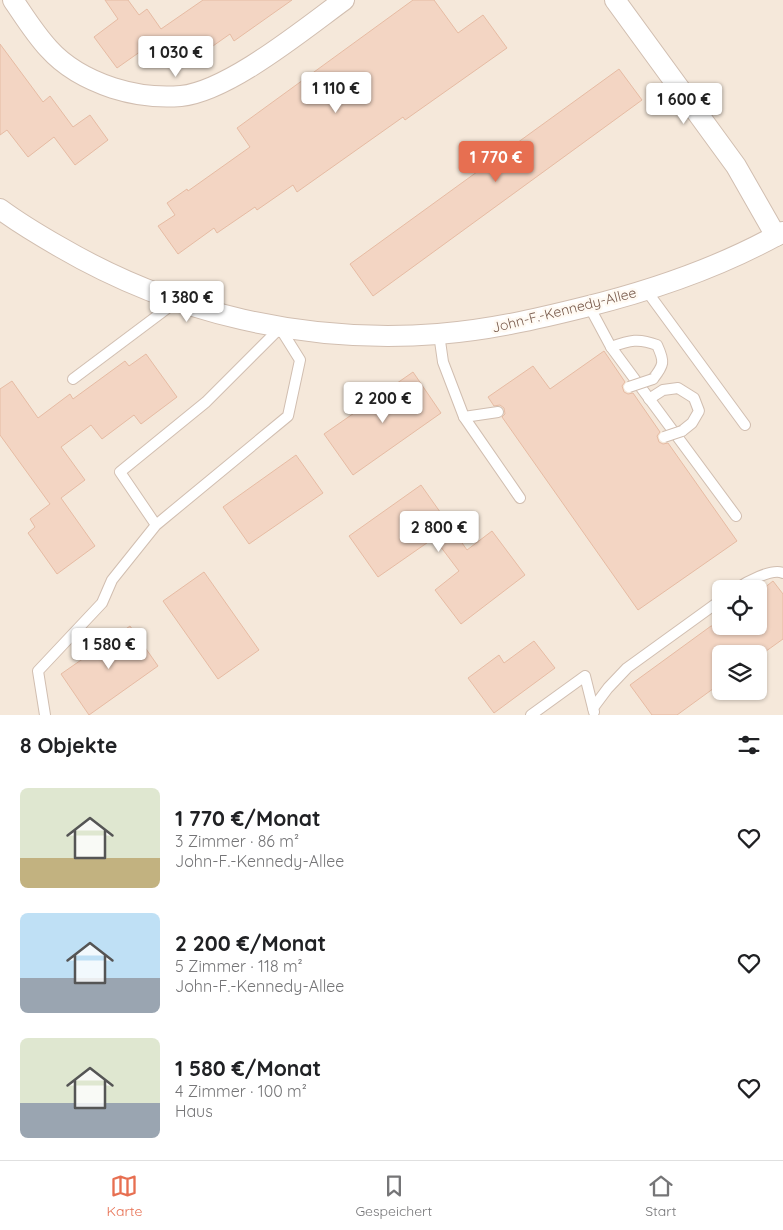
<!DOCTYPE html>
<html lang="de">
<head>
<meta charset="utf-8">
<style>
  :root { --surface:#fff; --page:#f6f6f6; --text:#202124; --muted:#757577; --line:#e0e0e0; --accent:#e76f51 }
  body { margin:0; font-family:Quicksand,sans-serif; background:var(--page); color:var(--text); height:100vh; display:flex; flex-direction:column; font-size:19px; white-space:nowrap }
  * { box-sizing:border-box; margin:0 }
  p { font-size:16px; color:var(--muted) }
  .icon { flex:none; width:28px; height:28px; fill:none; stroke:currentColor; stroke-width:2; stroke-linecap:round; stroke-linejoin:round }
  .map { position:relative; height:715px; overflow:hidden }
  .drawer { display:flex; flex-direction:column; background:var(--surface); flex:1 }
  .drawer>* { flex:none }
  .controls { position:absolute; left:712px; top:580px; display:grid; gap:10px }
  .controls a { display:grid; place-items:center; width:55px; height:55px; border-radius:8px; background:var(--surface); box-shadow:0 1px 4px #0004; font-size:25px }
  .price { position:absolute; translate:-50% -42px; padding:0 11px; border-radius:5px; background:#fff; color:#222; font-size:16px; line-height:32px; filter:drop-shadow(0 1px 2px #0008) }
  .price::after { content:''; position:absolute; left:50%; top:30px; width:15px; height:11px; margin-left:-8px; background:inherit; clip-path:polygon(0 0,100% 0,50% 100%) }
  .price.selected { background:var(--accent); color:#fff }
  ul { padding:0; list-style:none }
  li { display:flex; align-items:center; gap:15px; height:125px; padding:0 20px }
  li span { display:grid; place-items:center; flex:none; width:140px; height:100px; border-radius:8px; color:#555 }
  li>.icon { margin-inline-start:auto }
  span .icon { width:60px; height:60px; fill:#fffc; stroke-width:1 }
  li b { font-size:21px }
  h2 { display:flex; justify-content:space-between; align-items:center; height:60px; padding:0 20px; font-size:21px }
  .tabs { display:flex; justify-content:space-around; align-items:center; height:70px; border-top:1px solid var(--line); background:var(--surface); font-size:14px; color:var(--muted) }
  .tabs a { display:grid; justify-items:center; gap:2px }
  .tabs .selected { color:var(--accent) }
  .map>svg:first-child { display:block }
  .residential { fill:#f5e8da; fill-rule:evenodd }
  .building { fill:#f3d5c3; stroke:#e6bba3 }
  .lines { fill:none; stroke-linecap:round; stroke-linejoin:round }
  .lane-casing { stroke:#d1beb0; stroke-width:12 }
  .street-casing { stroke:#d1beb0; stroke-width:22 }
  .lane { stroke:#fff; stroke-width:10 }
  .street { stroke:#fff; stroke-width:20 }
  .lane-bridge-casing { stroke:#d1beb0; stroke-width:12; stroke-linecap:butt }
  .lane-bridge { stroke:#fff; stroke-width:10 }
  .labels { text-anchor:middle; stroke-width:5; stroke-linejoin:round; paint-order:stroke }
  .street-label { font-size:14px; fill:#7a5c4d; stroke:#fffaf3 }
</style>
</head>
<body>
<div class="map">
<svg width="783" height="715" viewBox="0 0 783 715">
  <rect width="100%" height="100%" fill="#fdf6ec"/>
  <path class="residential" d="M 0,0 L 783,0 L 783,715 L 0,715 ZM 721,589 L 759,589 L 759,626 L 721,626 ZM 721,654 L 759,654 L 759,691 L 721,691 Z"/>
  <g class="building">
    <polygon points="105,0 128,0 139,15 147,9 161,29 203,0 292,0 234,41 230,34 183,67 161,37 117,68 94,37 118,19"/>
    <polygon points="413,0 434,0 458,33 483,15 507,48 405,120 403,117 297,192 293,185 257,210 255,207 217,233 214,228 178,254 158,226 175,215 167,203 187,189 188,191 250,147 237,128"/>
    <polygon points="0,44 43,102 50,96 73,127 90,115 108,140 75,165 54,137 28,157 7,130 0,135"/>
    <polygon points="619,69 642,100 373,296 350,264"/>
    <polygon points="604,351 625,382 622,386 624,392 628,394 633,393 660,432 657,436 659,442 663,444 668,443 737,541 638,610 502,417 505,414 504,408 500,405 494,406 488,397 533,366 550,389"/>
    <polygon points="146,354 177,397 141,424 134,415 102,439 91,425 61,447 85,480 61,498 95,546 57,574 28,533 35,527 30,519 50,504 0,435 0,389 12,381 38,418 70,394 73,399 125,361 129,366"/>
    <polygon points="413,372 441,413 353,475 324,434"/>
    <polygon points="296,455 323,493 249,544 223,507"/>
    <polygon points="421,485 467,550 492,531 525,575 461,624 435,590 459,571 434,538 378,577 349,536"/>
    <polygon points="204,572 259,650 218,679 163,601"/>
    <polygon points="773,581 783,594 783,639 762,654 721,654 721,683 677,715 652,715 630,685 711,626 759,626 759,592"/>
    <polygon points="130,626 158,666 89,715 61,674"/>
    <polygon points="534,641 555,668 494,713 468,678 499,655 504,663"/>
  </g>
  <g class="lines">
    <defs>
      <g id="lane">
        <polyline points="646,290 745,425"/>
        <polyline points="589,306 611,347 736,516"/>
        <polyline points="439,334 443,362 464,417 520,498"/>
        <path d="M 611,347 C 630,340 639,338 657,345 C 665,362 664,365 653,379"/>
        <polyline points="73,379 177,301"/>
        <polyline points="649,399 663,390 678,388 694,398 699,411 692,423 682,431"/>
        <polyline points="464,417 498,412"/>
        <path d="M 736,589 C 746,582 772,568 783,573"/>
        <polyline points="593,708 608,688 627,668 721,600"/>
        <polyline points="45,715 38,671 102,603 112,580 156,525 288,416 300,360 280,328 206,402 120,472 156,525"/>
        <polyline points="531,715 585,676 594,712"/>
      </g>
      <g id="street">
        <path d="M 13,0 C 24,16 35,34 49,49 C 66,68 89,80 113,88 C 135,95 158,98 181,96 C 229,91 304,29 344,0"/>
        <polyline points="615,0 736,166 776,236"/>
        <path d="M 0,209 C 19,223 39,235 60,247 C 175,314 305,344 438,334 C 489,330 537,319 585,307 C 654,290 721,267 783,232"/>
      </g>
    </defs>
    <use href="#lane" class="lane-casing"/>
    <use href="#street" class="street-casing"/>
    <use href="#lane" class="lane"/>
    <use href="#street" class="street"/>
    <defs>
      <g id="lane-bridge">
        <polyline points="629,387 653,379"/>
        <polyline points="664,437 682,431"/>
      </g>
    </defs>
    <use href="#lane-bridge" class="lane-bridge-casing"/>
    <use href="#lane-bridge" class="lane-bridge"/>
  </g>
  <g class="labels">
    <g class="street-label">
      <text transform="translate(564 310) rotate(-14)" y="5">John-F.-Kennedy-Allee</text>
    </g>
  </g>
</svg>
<div class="controls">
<a><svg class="icon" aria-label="locate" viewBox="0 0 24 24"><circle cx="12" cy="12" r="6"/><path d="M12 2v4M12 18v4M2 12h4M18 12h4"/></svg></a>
<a><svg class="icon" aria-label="layers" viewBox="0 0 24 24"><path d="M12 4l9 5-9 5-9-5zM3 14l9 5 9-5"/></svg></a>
</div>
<b class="price" style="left:176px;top:78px">1 030 €</b>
<b class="price" style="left:336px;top:114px">1 110 €</b>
<b class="price" style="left:684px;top:125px">1 600 €</b>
<b class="price selected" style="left:496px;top:183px">1 770 €</b>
<b class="price" style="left:187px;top:323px">1 380 €</b>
<b class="price" style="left:383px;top:424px">2 200 €</b>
<b class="price" style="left:439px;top:553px">2 800 €</b>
<b class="price" style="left:109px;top:670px">1 580 €</b>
</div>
<section class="drawer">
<h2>8 Objekte<svg class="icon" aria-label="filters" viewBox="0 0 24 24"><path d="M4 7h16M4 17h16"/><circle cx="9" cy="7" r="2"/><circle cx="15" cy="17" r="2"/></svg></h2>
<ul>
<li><span style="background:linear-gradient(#dfe7d0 70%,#c2b280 0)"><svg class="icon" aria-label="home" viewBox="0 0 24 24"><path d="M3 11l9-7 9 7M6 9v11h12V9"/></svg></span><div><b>1 770 €/Monat</b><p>3 Zimmer · 86 m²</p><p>John-F.-Kennedy-Allee</p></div><svg class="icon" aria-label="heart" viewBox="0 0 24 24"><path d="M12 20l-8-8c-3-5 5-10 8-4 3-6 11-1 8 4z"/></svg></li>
<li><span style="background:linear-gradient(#bfe0f5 65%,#9aa5b1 0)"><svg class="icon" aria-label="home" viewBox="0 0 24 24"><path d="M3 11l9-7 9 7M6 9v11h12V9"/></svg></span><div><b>2 200 €/Monat</b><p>5 Zimmer · 118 m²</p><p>John-F.-Kennedy-Allee</p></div><svg class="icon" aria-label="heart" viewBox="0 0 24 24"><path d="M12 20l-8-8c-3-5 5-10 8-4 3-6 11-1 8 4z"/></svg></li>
<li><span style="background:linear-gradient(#dfe7d0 65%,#9aa5b1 0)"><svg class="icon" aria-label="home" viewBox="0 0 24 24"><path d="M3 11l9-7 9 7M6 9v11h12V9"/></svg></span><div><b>1 580 €/Monat</b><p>4 Zimmer · 100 m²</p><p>Haus</p></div><svg class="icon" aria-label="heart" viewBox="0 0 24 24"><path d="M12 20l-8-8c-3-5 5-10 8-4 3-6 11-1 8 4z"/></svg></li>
</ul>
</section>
<nav class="tabs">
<a class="selected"><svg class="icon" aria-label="map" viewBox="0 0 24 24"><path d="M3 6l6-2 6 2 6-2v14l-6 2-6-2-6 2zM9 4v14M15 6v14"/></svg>Karte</a>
<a><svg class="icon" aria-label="saved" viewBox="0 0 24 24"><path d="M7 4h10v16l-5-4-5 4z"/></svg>Gespeichert</a>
<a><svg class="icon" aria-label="home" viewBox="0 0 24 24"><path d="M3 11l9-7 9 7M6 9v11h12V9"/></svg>Start</a>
</nav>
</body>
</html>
